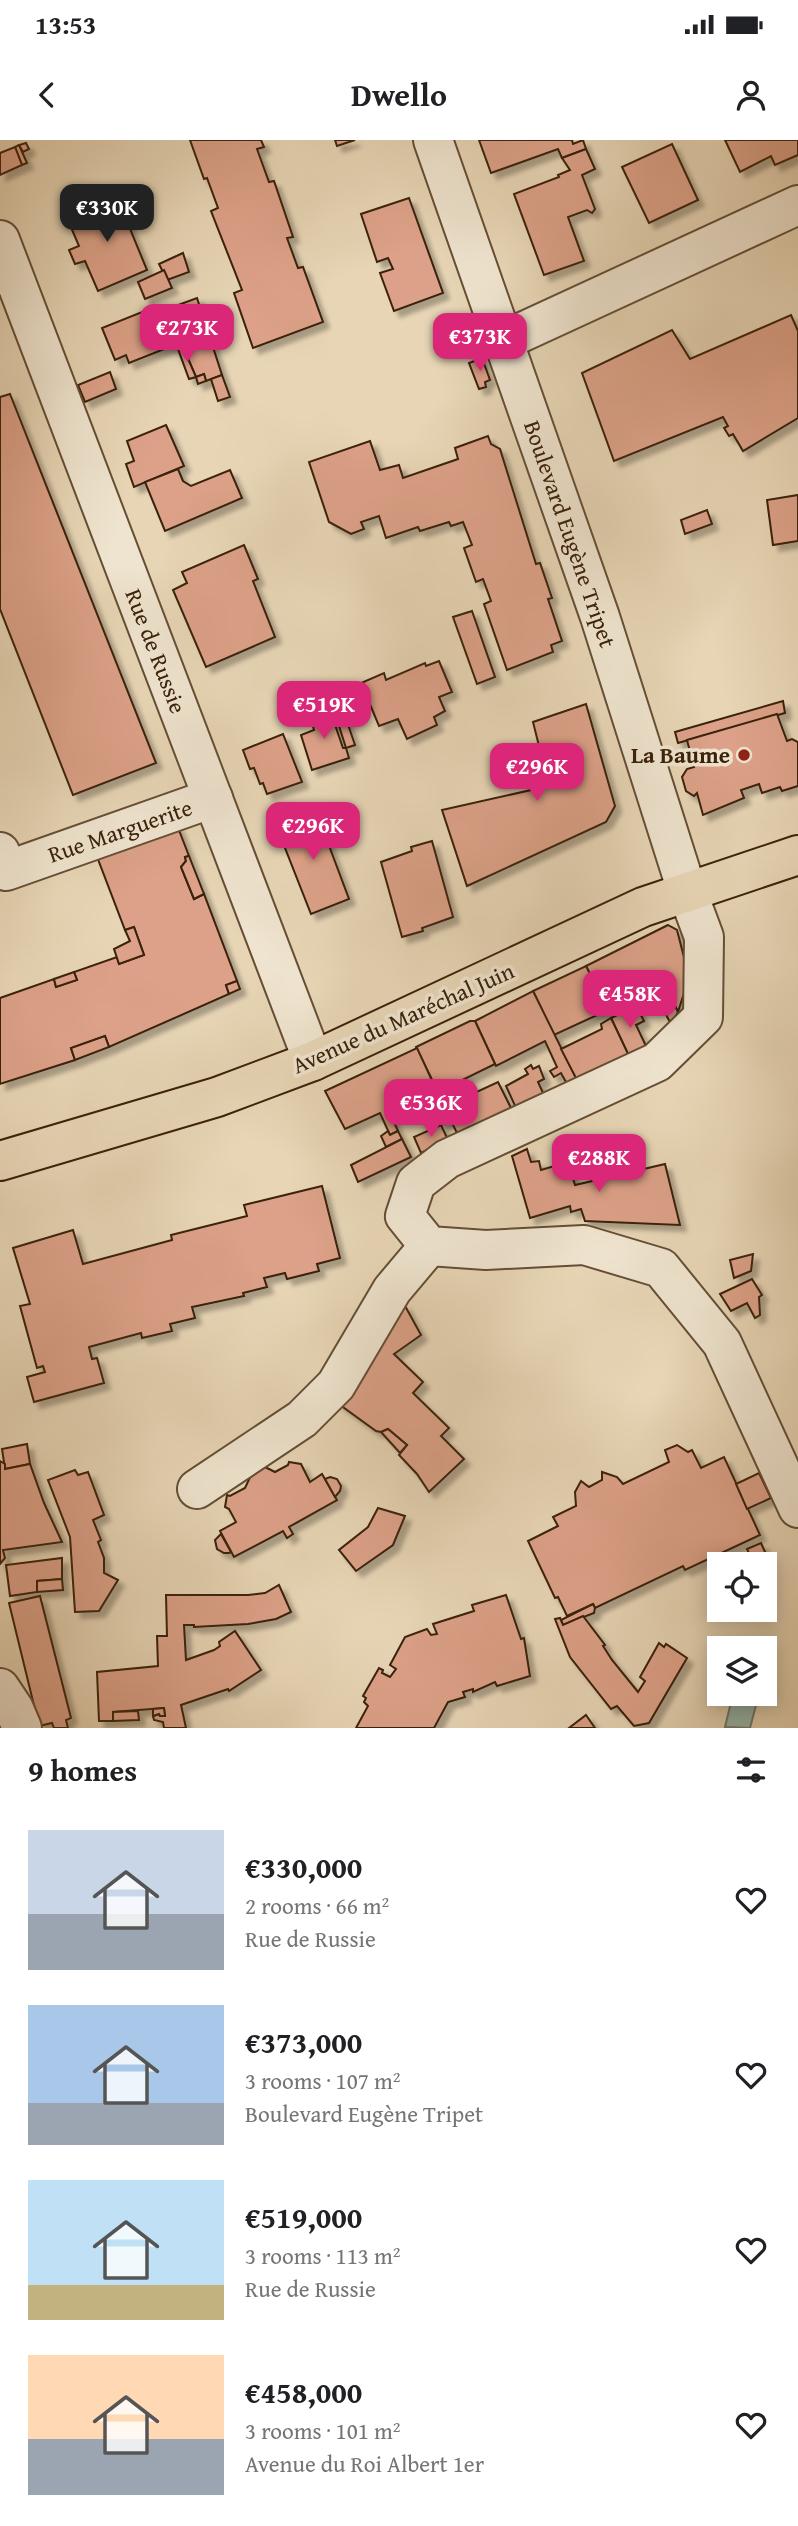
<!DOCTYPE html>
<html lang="en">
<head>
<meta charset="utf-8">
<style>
  :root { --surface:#fff; --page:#f2f2f2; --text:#202124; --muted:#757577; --accent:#db2777 }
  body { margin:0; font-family:"Gentium Book Plus",serif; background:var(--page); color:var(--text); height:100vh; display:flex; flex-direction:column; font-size:26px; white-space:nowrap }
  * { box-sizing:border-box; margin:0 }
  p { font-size:23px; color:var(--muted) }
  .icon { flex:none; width:38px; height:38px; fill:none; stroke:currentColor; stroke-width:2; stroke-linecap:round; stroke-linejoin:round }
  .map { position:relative; height:1588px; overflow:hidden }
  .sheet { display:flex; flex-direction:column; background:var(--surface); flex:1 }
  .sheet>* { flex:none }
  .buttons { position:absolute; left:707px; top:1412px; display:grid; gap:14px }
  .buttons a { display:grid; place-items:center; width:70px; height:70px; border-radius:0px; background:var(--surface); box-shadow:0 4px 18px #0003; font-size:35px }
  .price { position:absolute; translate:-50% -60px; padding:0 16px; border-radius:14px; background:var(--accent); color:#fff; font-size:23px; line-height:46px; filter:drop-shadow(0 2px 4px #0008) }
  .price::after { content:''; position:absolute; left:50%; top:42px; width:21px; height:16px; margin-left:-10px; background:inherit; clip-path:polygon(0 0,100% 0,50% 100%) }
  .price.active { background:#222; color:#fff }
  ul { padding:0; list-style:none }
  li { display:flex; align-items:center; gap:21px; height:175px; padding:0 28px }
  li span { display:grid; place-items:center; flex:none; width:196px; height:140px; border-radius:0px; color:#555 }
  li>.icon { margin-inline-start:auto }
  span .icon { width:84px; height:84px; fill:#fffc; stroke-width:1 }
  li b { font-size:30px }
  h2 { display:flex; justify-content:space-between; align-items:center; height:84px; padding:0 28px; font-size:30px }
  .status { display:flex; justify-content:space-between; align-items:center; height:49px; padding:0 35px; background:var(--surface); direction:ltr }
  .status svg { height:19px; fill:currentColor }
  header { display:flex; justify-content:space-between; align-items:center; height:91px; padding:0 28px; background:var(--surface); font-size:32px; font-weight:800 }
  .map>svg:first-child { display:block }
  .water { fill:#97b9ae; stroke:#727c6c; stroke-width:2 }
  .building { fill:#dca188; stroke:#3a210a; stroke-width:2; filter:url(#shadow) }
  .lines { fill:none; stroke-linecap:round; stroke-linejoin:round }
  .minor-casing { stroke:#654e35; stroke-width:42 }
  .major-casing { stroke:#3a210a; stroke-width:42 }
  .minor { stroke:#efe4cf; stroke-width:38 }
  .major { stroke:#e7d5b5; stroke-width:38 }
  .poi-dot { fill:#8f2418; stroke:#efe4cf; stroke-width:2.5 }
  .labels { text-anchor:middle; stroke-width:7; stroke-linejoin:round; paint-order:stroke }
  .street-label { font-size:23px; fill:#3a210a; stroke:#efe4cf }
  .poi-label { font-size:23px; font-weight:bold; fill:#3a210a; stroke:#efe4cf; text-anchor:end }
</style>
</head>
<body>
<div class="status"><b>13:53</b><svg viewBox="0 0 49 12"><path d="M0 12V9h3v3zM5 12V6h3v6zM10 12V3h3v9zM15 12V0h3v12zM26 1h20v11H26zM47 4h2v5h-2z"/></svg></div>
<header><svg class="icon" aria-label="back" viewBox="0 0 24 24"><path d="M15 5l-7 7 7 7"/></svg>Dwello<svg class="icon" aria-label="person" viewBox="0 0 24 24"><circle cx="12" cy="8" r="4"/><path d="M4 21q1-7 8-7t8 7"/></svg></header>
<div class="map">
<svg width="798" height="1588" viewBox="0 0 798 1588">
  <defs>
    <filter id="shadow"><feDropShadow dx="6" dy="6" stdDeviation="2" flood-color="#0004"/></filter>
  </defs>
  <rect width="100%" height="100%" fill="#e7d5b5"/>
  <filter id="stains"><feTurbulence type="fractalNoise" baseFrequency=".00286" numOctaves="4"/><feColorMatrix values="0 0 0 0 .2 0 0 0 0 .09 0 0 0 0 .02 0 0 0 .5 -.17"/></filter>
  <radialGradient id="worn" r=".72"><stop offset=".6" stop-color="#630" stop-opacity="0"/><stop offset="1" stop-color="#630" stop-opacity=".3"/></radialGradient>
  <polygon class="water" points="733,1554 759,1554 750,1588 725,1587"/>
  <g class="building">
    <polygon points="190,0 261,0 264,7 257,9 269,42 274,41 293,97 287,98 298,128 303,127 323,182 253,208 234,153 242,150 211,71 218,68 207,38 204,39"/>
    <polygon points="335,0 355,0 337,6"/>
    <polygon points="479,0 572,0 573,4 583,0 586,9 562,18 558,9 491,33"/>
    <polygon points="725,0 798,0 798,15 775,25 771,16 740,32"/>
    <polygon points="26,3 29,9 23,12 19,5"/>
    <polygon points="672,4 698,60 649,83 622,27"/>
    <polygon points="19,5 27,23 22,25 15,7"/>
    <polygon points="15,7 22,25 0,35 0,13"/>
    <polygon points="586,9 595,29 582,35 595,69 592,73 587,70 568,77 584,121 544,135 514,54 559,37 558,35 570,30 562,18"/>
    <polygon points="114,50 147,130 98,151 85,121 75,124 69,110 79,106 70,85 95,75 89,60"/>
    <polygon points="409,58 443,153 394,171 380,133 393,129 388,118 377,122 361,74"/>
    <polygon points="183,113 189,132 167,140 159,124"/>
    <polygon points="164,130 172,148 145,159 138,142"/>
    <polygon points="197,158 222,235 206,241 204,234 196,237 183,207 178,209 172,206 159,172"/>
    <polygon points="147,170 152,183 162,179 172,206 129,223 126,215 115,220 102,188"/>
    <polygon points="791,175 798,191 798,278 743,311 733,294 729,296 724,288 728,286 723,277 614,321 582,233 672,190 690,219"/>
    <polygon points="183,207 196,237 189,239 178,209"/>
    <polygon points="482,218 490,240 485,242 486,247 479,249 469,223"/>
    <polygon points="110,232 116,249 85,262 78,245"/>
    <polygon points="204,234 206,241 198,244 196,237"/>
    <polygon points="222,235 230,257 218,261 211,239"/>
    <polygon points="10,254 156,623 73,655 0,469 0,257"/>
    <polygon points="166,285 184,326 134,347 126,324 134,321 127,301"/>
    <polygon points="488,296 491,304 500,309 536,424 540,423 552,458 548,459 562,501 551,505 553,512 507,530 484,464 491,461 483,439 476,442 464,408 472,405 463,382 451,386 449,382 420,391 418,387 386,398 379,376 361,382 364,389 351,394 329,382 309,322 370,301 380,330 399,325 403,338 458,319 455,308"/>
    <polygon points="178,329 183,341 191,346 230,330 242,358 165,391 145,342"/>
    <polygon points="798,355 798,401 773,405 767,360"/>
    <polygon points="707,370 712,384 685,394 681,380"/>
    <polygon points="244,405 258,439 253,441 275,497 206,527 173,450 187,443 182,432"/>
    <polygon points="472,471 495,537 477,544 453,477"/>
    <polygon points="439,521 452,552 439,557 445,571 434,577 437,585 407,599 398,579 379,586 361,543 384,533 386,540 425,523 426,526"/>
    <polygon points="329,554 333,568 310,576 305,565"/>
    <polygon points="783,561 785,573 678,603 675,592"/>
    <polygon points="586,564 615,666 606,682 467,746 442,670 549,646 533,582"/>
    <polygon points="342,567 355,605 346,608 334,570"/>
    <polygon points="333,568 336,575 332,576 343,608 346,608 349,618 312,630 301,595 314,590 310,576"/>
    <polygon points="777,574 787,601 792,599 798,602 798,646 782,651 780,647 762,653 759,644 741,650 744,658 703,675 697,653 694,656 686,651 682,637 687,629 694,627 687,600"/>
    <polygon points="283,594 302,642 267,654 263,643 260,644 254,628 250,629 243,610"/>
    <polygon points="316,671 349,759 311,774 276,685"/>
    <polygon points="177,685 189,716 185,717 186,721 181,727 194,759 204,754 237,841 226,845 229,854 109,907 105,896 71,908 75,920 0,944 0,858 54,839 56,847 77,840 74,832 117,817 119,824 144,815 134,787 125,790 96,714"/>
    <polygon points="432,701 453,777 422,788 423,791 402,797 381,722 412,711 411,707"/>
    <polygon points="189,716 204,754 194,759 181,727 186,721 185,717"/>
    <polygon points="668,785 677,790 689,837 678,872 664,843 608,870 586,826"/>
    <polygon points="134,787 144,815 119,824 114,809 130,801 125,790"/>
    <polygon points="586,826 608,870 554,895 533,851"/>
    <polygon points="74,832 77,840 56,847 54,839"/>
    <polygon points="237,841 240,849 229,854 226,845"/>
    <polygon points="533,851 577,940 567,944 561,933 554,937 550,931 557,927 545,901 496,926 475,881"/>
    <polygon points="674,864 678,872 671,884 664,871"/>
    <polygon points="636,866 644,881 636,885 646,906 629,916 611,878"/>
    <polygon points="611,878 629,916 577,940 561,909 602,889 601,884"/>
    <polygon points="470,881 475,881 495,924 438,952 416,907"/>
    <polygon points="105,896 109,907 75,920 71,908"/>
    <polygon points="417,908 435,947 388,969 398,991 390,995 380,973 345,989 325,951"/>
    <polygon points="531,925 533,929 539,926 544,939 538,942 544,955 516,968 506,946 528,934 525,929"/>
    <polygon points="498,942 512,970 458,995 444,967"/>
    <polygon points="444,965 450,980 441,985 434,969"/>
    <polygon points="441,985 448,1000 421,1013 414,997"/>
    <polygon points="388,991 390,995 398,991 402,999 386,1007 381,996"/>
    <polygon points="402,999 411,1017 358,1042 351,1025"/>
    <polygon points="527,1009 531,1022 539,1021 541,1030 568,1022 575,1045 665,1024 680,1085 585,1081 581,1069 571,1072 570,1066 530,1078 512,1016"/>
    <polygon points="322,1046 340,1118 317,1124 319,1131 287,1139 285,1133 264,1138 267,1147 243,1153 244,1156 192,1167 195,1178 170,1184 172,1191 142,1198 141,1193 89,1207 92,1219 97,1218 104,1243 34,1262 27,1237 45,1232 43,1226 37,1228 20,1166 30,1164 13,1108 73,1090 83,1124 172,1100 171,1095 247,1076 244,1065"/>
    <polygon points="753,1114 751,1131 734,1138 730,1120"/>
    <polygon points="752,1139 762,1155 759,1157 760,1175 755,1178 747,1163 731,1171 720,1154"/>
    <polygon points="404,1164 421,1195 394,1214 423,1242 413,1253 449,1288 441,1296 464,1319 429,1352 417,1334 399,1315 407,1305 388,1289 381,1292 376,1291 336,1262"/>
    <polygon points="388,1289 407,1305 400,1313 381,1292"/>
    <polygon points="27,1304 30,1324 5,1329 2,1309"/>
    <polygon points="677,1305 688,1312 692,1310 701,1328 724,1317 760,1395 685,1430 683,1426 595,1468 593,1464 567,1476 558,1457 555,1458 528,1401 558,1386 553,1377 576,1366 575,1352 581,1341 589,1347 602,1340 602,1332 617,1337 623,1344 669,1322 665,1310"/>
    <polygon points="0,1321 5,1324 5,1329 30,1324 44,1363 62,1402 3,1410 5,1418 0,1424"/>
    <polygon points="289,1322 301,1324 310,1342 322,1334 337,1360 289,1387 293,1394 287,1398 283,1391 234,1417 220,1391 236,1382 229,1369 225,1367 227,1355 230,1356 245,1348 252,1333 263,1326 275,1332 288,1325"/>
    <polygon points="75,1330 78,1335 88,1332 104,1375 93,1380 101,1400 98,1402 104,1418 104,1433 118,1440 99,1471 75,1472 70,1397 48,1340"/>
    <polygon points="759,1333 771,1358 747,1369 736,1344"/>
    <polygon points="330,1337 337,1339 341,1346 340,1351 335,1357 325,1339"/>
    <polygon points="378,1368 405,1376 393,1405 356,1431 339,1410 368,1387"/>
    <polygon points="221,1394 231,1412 229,1413 224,1413 217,1409 215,1400"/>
    <polygon points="761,1403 766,1414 752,1420 747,1409"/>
    <polygon points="62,1418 62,1439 37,1441 37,1452 10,1456 6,1425"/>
    <polygon points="62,1439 63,1450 37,1452 37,1441"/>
    <polygon points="279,1445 291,1472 276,1479 248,1484 194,1487 194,1485 184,1485 186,1520 214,1510 220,1506 219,1502 235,1491 261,1530 229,1551 228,1549 181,1565 186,1588 164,1588 163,1582 154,1580 153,1576 159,1574 160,1576 165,1576 164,1568 113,1572 113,1581 99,1581 97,1532 158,1526 157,1496 167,1496 166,1455 248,1455 265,1453"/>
    <polygon points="506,1455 521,1499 524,1498 530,1536 497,1546 495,1542 473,1552 473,1549 463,1552 465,1557 448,1562 434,1588 356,1588 368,1566 364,1562 366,1558 363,1556 379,1528 383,1530 382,1533 390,1537 396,1529 390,1525 405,1497 427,1489 431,1495 437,1494 433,1484 474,1471 472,1465"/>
    <polygon points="40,1456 71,1578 66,1580 68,1588 54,1588 52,1583 39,1586 9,1463"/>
    <polygon points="593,1464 595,1468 594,1473 563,1485 561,1480"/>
    <polygon points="583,1476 605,1505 603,1506 612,1520 638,1552 645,1541 640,1537 659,1503 664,1507 666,1504 687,1518 649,1583 634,1586 617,1566 611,1569 570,1517 555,1479 560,1478 563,1485"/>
    <polygon points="164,1568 165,1576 160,1576 159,1574 153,1576 153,1569"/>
    <polygon points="138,1571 139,1580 113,1581 113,1572"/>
    <polygon points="586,1575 595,1588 569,1588"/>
  </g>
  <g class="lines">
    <defs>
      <g id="minor">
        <polyline points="433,0 600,477 687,751 704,797 703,877 657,922 447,1019 416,1043 405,1076 429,1106 486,1110 584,1105 661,1128 722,1203 798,1368"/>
        <polyline points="0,100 313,921"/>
        <polyline points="503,201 798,65"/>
        <polyline points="0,712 6,731 213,658"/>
        <polyline points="197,1349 302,1279 336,1245 392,1150 429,1106"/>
        <polyline points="0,1548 14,1569 22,1588"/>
      </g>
      <polyline id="major" points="0,1021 217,957 313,921 643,767 798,715"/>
    </defs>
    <use href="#minor" class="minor-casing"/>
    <use href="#major" class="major-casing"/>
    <use href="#minor" class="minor"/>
    <use href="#major" class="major"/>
  </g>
  <circle class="poi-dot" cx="744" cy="615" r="7"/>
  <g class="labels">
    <g class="street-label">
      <text transform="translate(570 394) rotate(71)" y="8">Boulevard Eugène Tripet</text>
      <text transform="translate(156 511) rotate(69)" y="8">Rue de Russie</text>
      <text transform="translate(120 691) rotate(-19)" y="8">Rue Marguerite</text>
      <text transform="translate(403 878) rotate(-24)" y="8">Avenue du Maréchal Juin</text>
    </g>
    <g class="poi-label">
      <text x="730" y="623">La Baume</text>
    </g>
  </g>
  <rect width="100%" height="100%" filter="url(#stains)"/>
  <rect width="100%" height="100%" fill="url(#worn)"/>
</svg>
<div class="buttons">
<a><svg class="icon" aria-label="locate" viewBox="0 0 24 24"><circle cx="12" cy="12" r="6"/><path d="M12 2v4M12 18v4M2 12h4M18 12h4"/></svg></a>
<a><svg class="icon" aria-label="layers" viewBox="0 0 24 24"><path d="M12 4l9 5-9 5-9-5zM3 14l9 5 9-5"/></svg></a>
</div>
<b class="price active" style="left:107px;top:104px">€330K</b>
<b class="price" style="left:187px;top:224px">€273K</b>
<b class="price" style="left:480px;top:233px">€373K</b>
<b class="price" style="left:324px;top:601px">€519K</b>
<b class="price" style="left:537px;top:663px">€296K</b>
<b class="price" style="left:313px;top:722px">€296K</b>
<b class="price" style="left:630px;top:890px">€458K</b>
<b class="price" style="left:431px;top:999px">€536K</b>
<b class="price" style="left:599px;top:1054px">€288K</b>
</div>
<section class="sheet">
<h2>9 homes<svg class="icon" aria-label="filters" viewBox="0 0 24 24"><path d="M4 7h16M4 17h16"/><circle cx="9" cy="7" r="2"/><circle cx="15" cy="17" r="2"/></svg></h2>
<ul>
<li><span style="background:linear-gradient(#c9d6e8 60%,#9aa5b1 0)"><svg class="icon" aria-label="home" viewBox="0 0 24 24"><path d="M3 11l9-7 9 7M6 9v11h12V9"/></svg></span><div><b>€330,000</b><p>2 rooms · 66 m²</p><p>Rue de Russie</p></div><svg class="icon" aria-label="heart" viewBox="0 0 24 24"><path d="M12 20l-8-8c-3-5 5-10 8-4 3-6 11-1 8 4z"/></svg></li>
<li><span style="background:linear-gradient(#a9c7e8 70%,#9aa5b1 0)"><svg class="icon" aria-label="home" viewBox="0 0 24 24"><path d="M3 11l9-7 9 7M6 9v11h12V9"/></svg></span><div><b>€373,000</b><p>3 rooms · 107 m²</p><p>Boulevard Eugène Tripet</p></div><svg class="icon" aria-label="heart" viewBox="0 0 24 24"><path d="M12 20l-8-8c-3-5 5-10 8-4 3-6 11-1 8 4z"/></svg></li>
<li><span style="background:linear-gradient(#bfe0f5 75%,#c2b280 0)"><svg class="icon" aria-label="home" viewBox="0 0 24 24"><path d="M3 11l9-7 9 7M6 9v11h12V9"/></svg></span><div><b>€519,000</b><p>3 rooms · 113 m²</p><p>Rue de Russie</p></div><svg class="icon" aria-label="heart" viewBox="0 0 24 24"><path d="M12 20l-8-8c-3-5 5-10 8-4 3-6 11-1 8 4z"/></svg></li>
<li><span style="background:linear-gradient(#ffd9b3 60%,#9aa5b1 0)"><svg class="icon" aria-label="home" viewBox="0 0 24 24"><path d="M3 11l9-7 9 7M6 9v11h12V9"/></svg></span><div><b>€458,000</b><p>3 rooms · 101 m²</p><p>Avenue du Roi Albert 1er</p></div><svg class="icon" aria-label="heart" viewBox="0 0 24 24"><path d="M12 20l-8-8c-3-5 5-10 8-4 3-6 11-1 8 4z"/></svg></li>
</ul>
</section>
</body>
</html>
